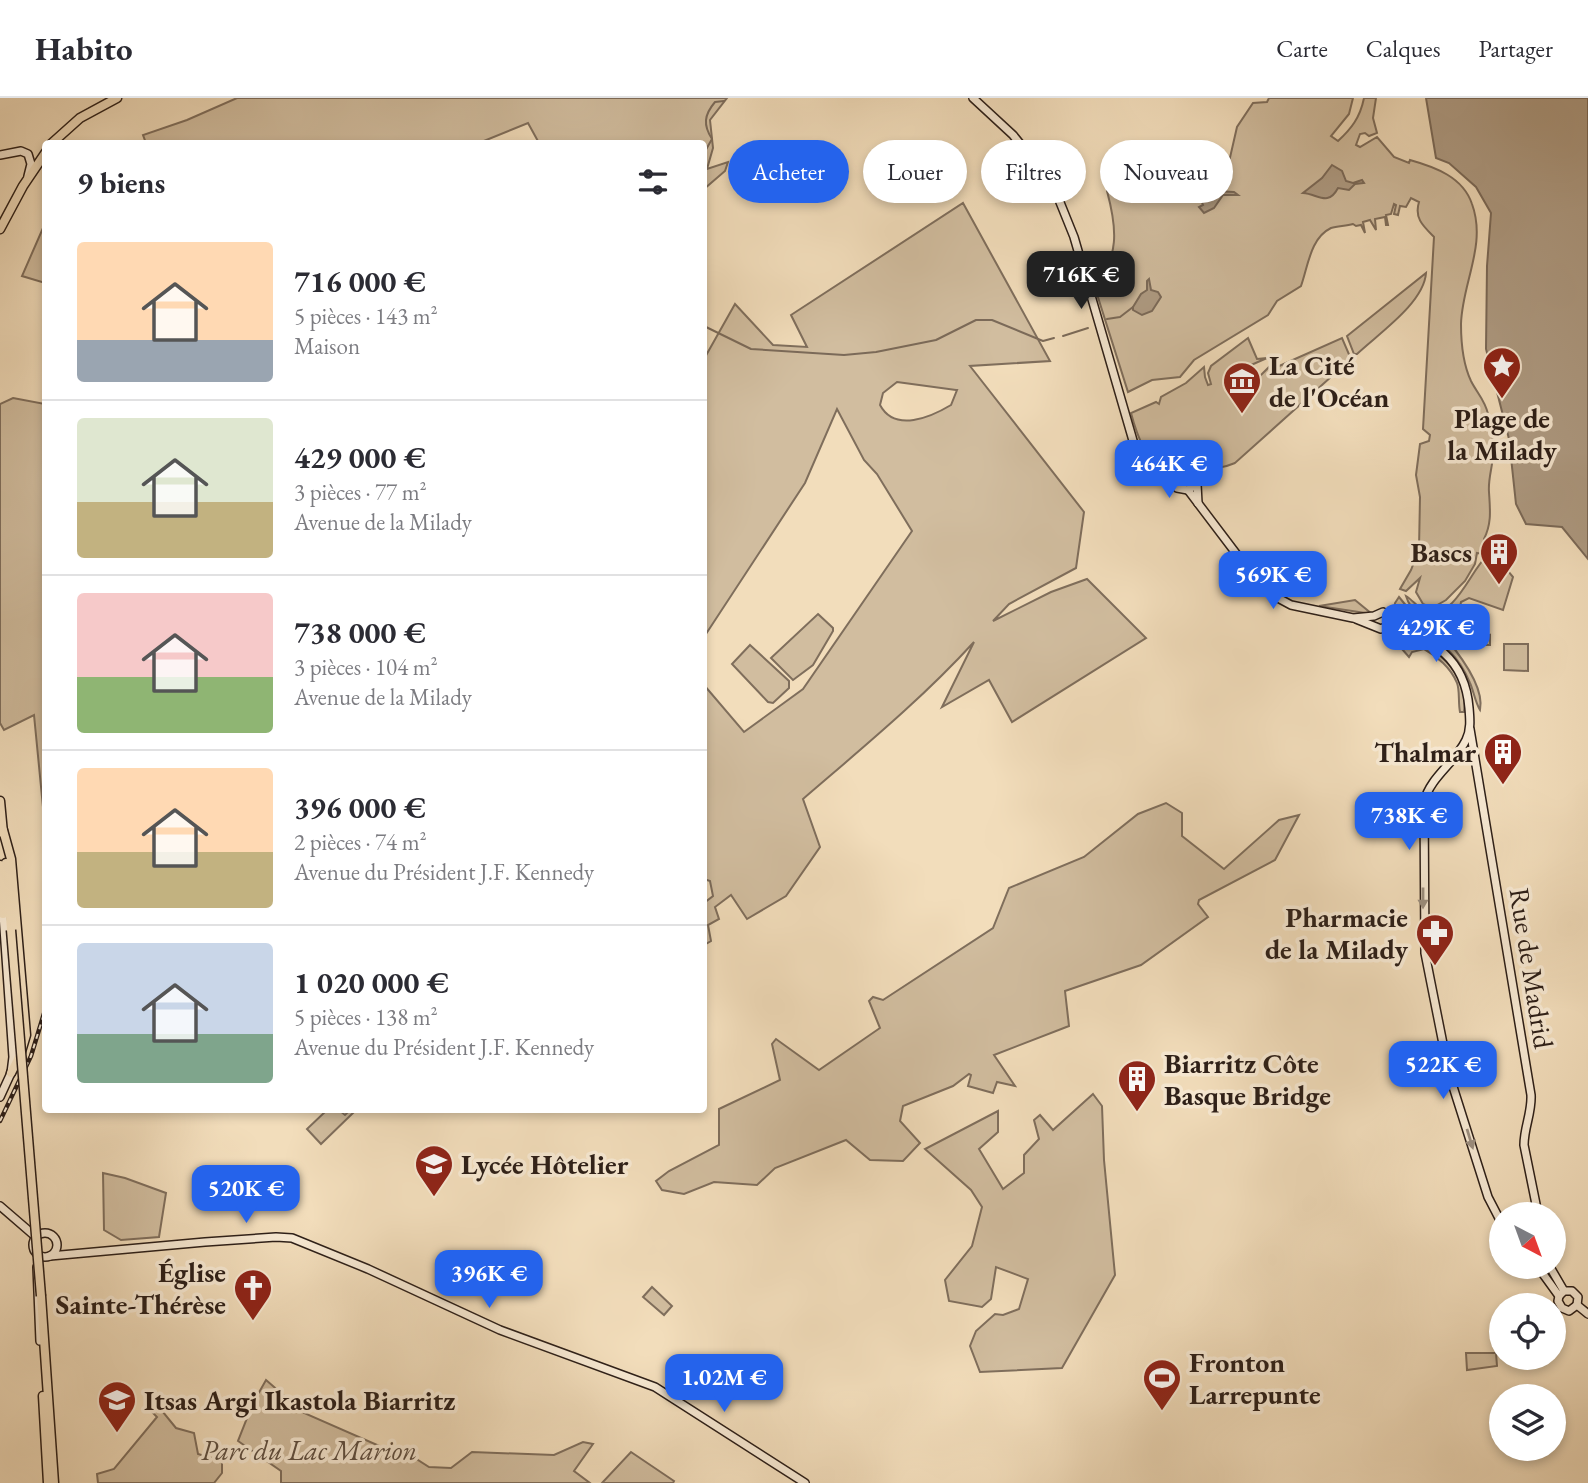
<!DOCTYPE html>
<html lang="fr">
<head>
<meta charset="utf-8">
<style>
  :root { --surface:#fff; --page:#f2f2f3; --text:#2b2b33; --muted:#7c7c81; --line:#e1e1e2; --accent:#2563eb }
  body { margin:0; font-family:"EB Garamond",serif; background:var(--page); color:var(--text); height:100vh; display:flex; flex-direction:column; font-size:26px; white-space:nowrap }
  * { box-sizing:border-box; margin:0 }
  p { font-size:23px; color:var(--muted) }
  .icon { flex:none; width:38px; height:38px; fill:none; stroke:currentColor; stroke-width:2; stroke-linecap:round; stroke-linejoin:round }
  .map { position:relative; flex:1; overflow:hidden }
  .sheet { position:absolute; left:42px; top:42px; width:665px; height:973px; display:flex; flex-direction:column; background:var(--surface); border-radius:7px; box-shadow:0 4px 10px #0003 }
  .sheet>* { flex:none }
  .guide { position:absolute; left:728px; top:42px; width:665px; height:63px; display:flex; gap:14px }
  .needle { width:46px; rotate:139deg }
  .controls { position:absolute; left:1489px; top:1104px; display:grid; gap:14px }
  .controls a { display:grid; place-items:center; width:77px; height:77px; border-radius:50%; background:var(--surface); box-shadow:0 4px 10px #0003; font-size:35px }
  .price { position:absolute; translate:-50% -60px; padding:0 16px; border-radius:14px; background:var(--accent); color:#fff; font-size:23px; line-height:46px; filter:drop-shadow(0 2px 4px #0008) }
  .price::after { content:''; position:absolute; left:50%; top:42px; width:21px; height:16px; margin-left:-10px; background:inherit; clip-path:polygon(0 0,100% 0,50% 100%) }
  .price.selected { background:#222; color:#fff }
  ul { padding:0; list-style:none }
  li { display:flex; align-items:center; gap:21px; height:175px; padding:0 35px }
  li+li { border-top:2px solid var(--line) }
  li span { display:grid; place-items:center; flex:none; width:196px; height:140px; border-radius:7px; color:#555 }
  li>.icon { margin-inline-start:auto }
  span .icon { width:84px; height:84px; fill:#fffc; stroke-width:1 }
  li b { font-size:30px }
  h2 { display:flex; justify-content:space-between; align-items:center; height:84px; padding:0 35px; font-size:30px }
  .tag { padding:0 24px; border-radius:32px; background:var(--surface); box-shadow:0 4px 10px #0003; font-size:24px; line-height:63px }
  .tag.selected { background:var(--accent); color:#fff }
  header { display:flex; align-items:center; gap:42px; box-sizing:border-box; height:98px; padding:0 35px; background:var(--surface); border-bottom:2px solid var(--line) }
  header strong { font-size:33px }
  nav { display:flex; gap:38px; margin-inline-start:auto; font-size:24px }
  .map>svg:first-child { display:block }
  .green { fill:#d1bd9f; stroke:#7f6e5c; stroke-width:2; fill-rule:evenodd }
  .water { fill:#af9c84; stroke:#7b6a59; stroke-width:2 }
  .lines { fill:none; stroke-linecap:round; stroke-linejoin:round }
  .stream { stroke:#7b6a59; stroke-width:2 }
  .secondary-casing { stroke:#2d1f18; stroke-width:10 }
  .primary-casing { stroke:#2d1f18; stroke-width:11 }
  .secondary { stroke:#f7e9d3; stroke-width:7 }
  .primary { stroke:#f2ddbb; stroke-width:8 }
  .rail-casing { stroke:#2d1f18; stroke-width:4.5 }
  .rail { stroke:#f7e9d3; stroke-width:2; stroke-dasharray:5; stroke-linecap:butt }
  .primary-bridge-casing { stroke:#2d1f18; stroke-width:11; stroke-linecap:butt }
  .primary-bridge { stroke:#f2ddbb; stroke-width:8 }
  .oneway { fill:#9c8e7f }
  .labels { text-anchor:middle; stroke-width:7; stroke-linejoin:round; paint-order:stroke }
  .poi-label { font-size:28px; font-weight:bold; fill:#2d1f18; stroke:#f7e9d3; text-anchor:start }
  .street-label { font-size:28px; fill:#2d1f18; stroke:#f7e9d3 }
  .park-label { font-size:28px; font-style:italic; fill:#5e4e40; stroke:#f7e9d3 }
</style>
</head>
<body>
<header>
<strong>Habito</strong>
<nav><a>Carte</a><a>Calques</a><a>Partager</a></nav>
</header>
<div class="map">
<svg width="1588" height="1385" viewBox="0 0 1588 1385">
  <rect width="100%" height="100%" fill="#f2ddbb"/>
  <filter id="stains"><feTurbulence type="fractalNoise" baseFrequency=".00286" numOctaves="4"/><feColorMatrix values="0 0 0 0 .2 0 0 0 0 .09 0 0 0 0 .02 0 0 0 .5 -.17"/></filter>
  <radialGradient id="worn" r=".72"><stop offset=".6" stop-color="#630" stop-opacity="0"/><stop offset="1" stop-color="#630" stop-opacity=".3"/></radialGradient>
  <g class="green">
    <polygon points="237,0 727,0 710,22 713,50 707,71 728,64 725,73 704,91 704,46 539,45 528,25 479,45 146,45 143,37 187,22"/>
    <path d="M 1269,0 L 1353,0 L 1349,16 L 1331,38 L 1338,43 C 1351,31 1360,20 1364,0 L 1376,0 L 1373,20 L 1377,35 L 1369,38 L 1365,35 L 1360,36 L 1356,47 L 1360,49 L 1377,39 L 1394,59 L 1409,65 L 1410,62 C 1435,69 1463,79 1472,106 C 1487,147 1462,185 1461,226 C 1461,245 1463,266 1471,283 C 1477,295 1485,302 1488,316 C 1490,328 1495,345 1493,358 C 1492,371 1488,381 1489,394 C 1490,411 1492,425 1484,441 L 1488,448 L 1482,456 L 1477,455 L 1475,466 L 1465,483 L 1446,502 L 1432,510 L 1423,506 L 1416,494 L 1420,480 L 1406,493 L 1400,491 L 1411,472 L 1419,451 L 1420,399 L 1416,377 L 1420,346 L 1429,343 L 1430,337 L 1423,331 L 1434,139 C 1423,128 1414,120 1419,104 L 1411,100 L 1406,109 L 1400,108 L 1398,117 L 1394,116 L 1396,107 L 1394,106 L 1391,116 L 1386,117 L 1388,127 L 1386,127 L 1385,119 L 1375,121 L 1376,132 L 1370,122 L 1363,124 L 1365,135 L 1361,127 L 1356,128 L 1353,126 C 1346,128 1338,128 1331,130 C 1310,140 1308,169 1301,188 L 1277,203 L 1268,217 L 1194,262 L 1180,279 L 1152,282 L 1128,294 L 1096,193 C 1118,155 1118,134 1107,93 L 1113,84 C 1130,81 1131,89 1143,71 C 1164,66 1183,61 1203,72 L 1229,64 L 1237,29 L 1253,5 L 1267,4 Z"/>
    <path d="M 963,105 L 1050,263 L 970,268 L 1084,414 L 1076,470 L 1009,506 L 993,523 L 1051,494 L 1087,481 L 1146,540 L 1012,624 L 989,582 L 942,609 L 974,544 C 921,602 861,651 803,701 L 820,749 L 786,798 L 747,821 L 731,797 L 715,809 L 719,821 L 708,827 L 711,843 L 704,847 L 704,805 L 713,798 L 710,783 L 704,781 L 704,587 L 744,634 L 803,591 L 912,433 L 877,376 L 864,362 L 837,311 L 805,385 L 704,539 L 704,261 L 735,206 L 773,247 L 807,249 L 791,217 ZM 897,284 L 956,292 L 957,292 L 951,307 C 931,319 895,335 880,307 L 883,295 Z"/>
    <polygon points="43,130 46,132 45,185 22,178"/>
    <path d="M 1426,175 C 1424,205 1378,236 1357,256 L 1354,256 L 1347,238 Z"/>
    <path d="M 1248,240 L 1257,261 L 1267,260 L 1226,278 L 1230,280 L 1236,291 L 1259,279 L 1273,265 L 1277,269 L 1342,240 L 1351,261 L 1235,365 C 1228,368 1211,373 1203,369 C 1198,366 1196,361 1190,359 C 1181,357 1178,363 1171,366 C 1147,374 1135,330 1131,315 L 1156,304 L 1159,306 L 1161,299 L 1186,285 L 1204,269 L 1205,279 L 1208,287 L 1211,286 L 1208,275 L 1211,268 Z"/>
    <polygon points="13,300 45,306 45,711 43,709 34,617 4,632 0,625 0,306"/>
    <circle cx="1185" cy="377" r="11"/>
    <path d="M 1486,459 L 1508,473 L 1513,479 L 1503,512 L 1469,500 L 1461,504 L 1459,514 L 1464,522 L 1487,538 L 1490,537 L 1490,547 L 1485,547 L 1487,544 L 1462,521 L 1452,520 L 1446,524 L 1443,530 C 1427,523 1411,515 1406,498 C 1413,502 1419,512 1428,514 C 1455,520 1471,472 1486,459 Z"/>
    <polygon points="1399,499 1417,521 1413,529 1399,524 1393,518 1395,505"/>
    <polygon points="1355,502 1372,516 1319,508"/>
    <polygon points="818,516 833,530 833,533 813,567 793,582 771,560"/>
    <path d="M 1420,524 L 1424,524 L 1446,537 L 1445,539 C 1460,557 1485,589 1480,612 C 1475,604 1474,594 1470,585 C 1459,558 1442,543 1415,530 Z"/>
    <path d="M 1390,532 C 1427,541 1470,572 1464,614 L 1460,614 C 1458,604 1460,593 1457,585 C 1451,570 1437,558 1424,551 L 1412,554 L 1409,559 L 1387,534 Z"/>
    <polygon points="1504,546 1528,546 1528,573 1504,572"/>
    <polygon points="750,547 789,583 789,590 773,605 768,604 732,566"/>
    <polygon points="1166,705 1182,715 1182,738 1224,771 1279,722 1299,717 1275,762 1199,802 1198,806 1208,819 1141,867 1065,893 1069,928 994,957 1015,988 997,984 993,995 968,988 971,977 969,976 953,988 903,1008 900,1023 920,1045 903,1063 870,1062 846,1042 775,1070 757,1087 714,1084 684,1096 662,1092 656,1083 669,1073 719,1047 719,1011 780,982 772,946 776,941 819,972 880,930 869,903 873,899 883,902 993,830 1009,790 1084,759 1138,716"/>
    <polygon points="1093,996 1102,1008 1104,1062 1115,1177 1062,1270 980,1274 970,1248 976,1233 995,1216 1003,1217 1019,1211 1028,1181 996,1169 991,1201 982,1209 949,1203 945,1182 972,1148 982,1109 971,1092 925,1051 998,1013 998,1034 979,1051 1003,1091 1024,1075 1024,1057 1039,1041 1034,1022 1040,1017 1053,1032"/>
    <polygon points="327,1012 339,1012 345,1017 350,1012 353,1015 321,1046 307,1031"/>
    <polygon points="103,1075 125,1080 166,1095 159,1139 121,1142 104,1132"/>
    <polygon points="652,1189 672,1208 664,1217 643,1199"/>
    <polygon points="1466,1255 1496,1255 1497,1268 1467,1272"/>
    <polygon points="266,1282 304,1315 393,1354 407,1355 429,1369 451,1370 472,1354 554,1357 583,1344 593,1346 574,1373 590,1385 281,1385 281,1373 238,1343 253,1305"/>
    <polygon points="155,1310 163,1314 176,1330 194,1335 198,1356 222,1363 222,1375 214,1385 98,1385 97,1376 114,1371 157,1319 152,1314"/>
    <polygon points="631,1354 674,1383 673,1385 602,1385"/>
  </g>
  <g class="water">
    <polygon points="1426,0 1588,0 1588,461 1562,429 1526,426 1516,406 1509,341 1486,251 1487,168 1491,115 1476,89 1449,65 1436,60"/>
    <path d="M 1332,67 L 1342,73 L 1346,83 L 1353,85 L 1362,82 L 1364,85 L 1355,86 L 1349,92 L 1338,90 C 1328,109 1318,96 1303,95 L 1322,80 Z"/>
    <polygon points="1214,93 1234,94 1238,97 1223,97 1214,110 1204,115 1199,109 1203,107 1201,102 1203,97"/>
    <polygon points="1149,181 1151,192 1158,194 1161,199 1152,213 1142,217 1133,212 1133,209 1141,196 1147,192 1147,183"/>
  </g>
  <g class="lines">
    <g class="stream">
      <path d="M 704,55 L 712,41 C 703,27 704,17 715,4 L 724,3"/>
      <polyline points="1107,221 1120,219 1133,209"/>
      <polyline points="704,228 751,251 844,257 876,254 936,242 976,222 992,222 1043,243 1054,240"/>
      <polyline points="1063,238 1088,230"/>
    </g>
    <defs>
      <g id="secondary">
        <polyline points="973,0 1013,37 1034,63"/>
        <polyline points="0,57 21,53 28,56 31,66 28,78"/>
        <polyline points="1051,82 1041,86 1033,84 1028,73 1031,66 1042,61 1052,68 1053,75 1051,82 1074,139 1134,346 1144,363 1155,373 1171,381 1177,390 1188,392 1197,386"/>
        <path d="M 1151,365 C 1163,374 1170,368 1181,363 L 1195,366 L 1200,377 L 1197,386 L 1198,405"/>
        <polyline points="1188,392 1238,458 1259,483 1278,500 1291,507 1353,520 1374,518 1383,514 1389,519 1390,526"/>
        <polyline points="1356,521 1381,531 1390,526"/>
        <path d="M 1390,526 C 1433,543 1465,559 1469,610 C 1470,621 1471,632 1466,642 C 1455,665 1430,679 1424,704 L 1425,855 L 1449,976 L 1488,1099 L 1502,1126"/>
        <path d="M 1470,631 L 1531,997 C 1532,1015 1524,1029 1524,1047 L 1538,1116"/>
        <polyline points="0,999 11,975 13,959 3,816"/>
        <polyline points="0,1108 36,1139"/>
        <circle cx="45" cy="1147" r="12"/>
        <polyline points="50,1158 205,1144 276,1139 292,1140 368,1171 500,1232 655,1289 805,1385"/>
        <polyline points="37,1169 40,1243"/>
        <polyline points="1538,1169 1559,1198 1558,1203 1562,1210 1569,1213 1577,1207"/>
        <polyline points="1550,1169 1564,1193"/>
        <polyline points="1559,1198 1564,1193 1572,1193 1578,1199 1577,1207"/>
        <polyline points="1577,1207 1588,1216"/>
      </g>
      <g id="primary">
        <polyline points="51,46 80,20 117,0"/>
        <polyline points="0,131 23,88 46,54"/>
        <polyline points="0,703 3,735"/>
        <polyline points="3,732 11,761 26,937 20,957 11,975"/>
        <polyline points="6,765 11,832"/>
        <polyline points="0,767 3,816"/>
        <polyline points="41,1198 54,1385"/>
        <polyline points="43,1298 48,1385"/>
      </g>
    </defs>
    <use href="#secondary" class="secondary-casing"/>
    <use href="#primary" class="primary-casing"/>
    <use href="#secondary" class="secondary"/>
    <use href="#primary" class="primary"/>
    <defs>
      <polyline id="rail" points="0,1023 31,958 46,909"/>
    </defs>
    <use href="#rail" class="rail-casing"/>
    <use href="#rail" class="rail"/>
    <defs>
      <polyline id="primary-bridge" points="11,832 41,1198"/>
    </defs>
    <use href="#primary-bridge" class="primary-bridge-casing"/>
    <use href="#primary-bridge" class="primary-bridge"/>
  </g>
  <defs><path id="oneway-solid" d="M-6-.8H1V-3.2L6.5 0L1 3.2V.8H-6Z" transform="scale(1.75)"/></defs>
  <g class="oneway">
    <use href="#oneway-solid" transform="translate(1423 800) rotate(90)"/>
    <use href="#oneway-solid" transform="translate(1470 1041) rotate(73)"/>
  </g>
  <defs>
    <symbol id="sight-pin" viewBox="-11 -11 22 30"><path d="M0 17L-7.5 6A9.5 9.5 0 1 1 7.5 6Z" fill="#8f2418" stroke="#f7e9d3"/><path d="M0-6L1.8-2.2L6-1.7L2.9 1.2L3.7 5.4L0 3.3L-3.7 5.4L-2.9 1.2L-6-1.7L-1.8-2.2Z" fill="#fff"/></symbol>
    <symbol id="museum-pin" viewBox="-11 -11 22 30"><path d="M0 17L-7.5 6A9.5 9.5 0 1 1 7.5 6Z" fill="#8f2418" stroke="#f7e9d3"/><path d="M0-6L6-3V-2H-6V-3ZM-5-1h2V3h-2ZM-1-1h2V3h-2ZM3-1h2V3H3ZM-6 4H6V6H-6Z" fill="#fff"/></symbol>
    <symbol id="building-pin" viewBox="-11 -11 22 30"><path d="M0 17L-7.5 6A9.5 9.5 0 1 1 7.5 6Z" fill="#8f2418" stroke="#f7e9d3"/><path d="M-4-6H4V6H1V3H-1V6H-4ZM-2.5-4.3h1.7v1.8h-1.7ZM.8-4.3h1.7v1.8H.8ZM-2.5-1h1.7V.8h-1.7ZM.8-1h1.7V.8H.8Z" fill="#fff"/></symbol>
    <symbol id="pharmacy-pin" viewBox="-11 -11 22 30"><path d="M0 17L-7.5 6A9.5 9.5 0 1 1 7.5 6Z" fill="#8f2418" stroke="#f7e9d3"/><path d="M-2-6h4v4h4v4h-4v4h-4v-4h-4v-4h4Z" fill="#fff"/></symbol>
    <symbol id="school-pin" viewBox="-11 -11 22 30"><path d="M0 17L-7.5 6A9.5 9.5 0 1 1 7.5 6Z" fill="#8f2418" stroke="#f7e9d3"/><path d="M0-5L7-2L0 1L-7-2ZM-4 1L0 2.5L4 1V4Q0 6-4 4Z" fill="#fff"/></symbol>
    <symbol id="church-pin" viewBox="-11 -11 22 30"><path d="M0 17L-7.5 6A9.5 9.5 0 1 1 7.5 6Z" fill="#8f2418" stroke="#f7e9d3"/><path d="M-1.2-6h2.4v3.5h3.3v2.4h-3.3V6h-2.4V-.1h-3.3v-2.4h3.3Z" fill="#fff"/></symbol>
    <symbol id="stadium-pin" viewBox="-11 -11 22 30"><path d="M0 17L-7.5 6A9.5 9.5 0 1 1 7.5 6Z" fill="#8f2418" stroke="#f7e9d3"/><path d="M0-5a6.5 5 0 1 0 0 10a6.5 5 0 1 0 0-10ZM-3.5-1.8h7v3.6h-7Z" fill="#fff"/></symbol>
  </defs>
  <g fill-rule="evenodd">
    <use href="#sight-pin" x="1480" y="246" width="44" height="60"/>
    <use href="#museum-pin" x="1220" y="261" width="44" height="60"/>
    <use href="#building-pin" x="1477" y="432" width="44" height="60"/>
    <use href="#building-pin" x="1481" y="632" width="44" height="60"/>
    <use href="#pharmacy-pin" x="1413" y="813" width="44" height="60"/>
    <use href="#building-pin" x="1115" y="959" width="44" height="60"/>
    <use href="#school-pin" x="412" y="1044" width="44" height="60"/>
    <use href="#church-pin" x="231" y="1168" width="44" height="60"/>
    <use href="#stadium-pin" x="1140" y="1258" width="44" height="60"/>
    <use href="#school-pin" x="95" y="1280" width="44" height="60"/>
  </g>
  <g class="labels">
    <g class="poi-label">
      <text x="1269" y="277">La Cité<tspan x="1269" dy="32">de l'Océan</tspan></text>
      <text x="1502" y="330" text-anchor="middle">Plage de<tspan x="1502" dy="32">la Milady</tspan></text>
      <text x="1472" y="464" text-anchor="end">Bascs</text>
      <text x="1476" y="664" text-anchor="end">Thalmar</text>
      <text x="1408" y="829" text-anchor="end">Pharmacie<tspan x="1408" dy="32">de la Milady</tspan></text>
      <text x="1164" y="975">Biarritz Côte<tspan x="1164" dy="32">Basque Bridge</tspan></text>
      <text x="461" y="1076">Lycée Hôtelier</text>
      <text x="226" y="1184" text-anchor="end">Église<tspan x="226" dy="32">Sainte-Thérèse</tspan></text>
      <text x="1189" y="1274">Fronton<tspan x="1189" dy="32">Larrepunte</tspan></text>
      <text x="144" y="1312">Itsas Argi Ikastola Biarritz</text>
    </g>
    <g class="street-label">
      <text transform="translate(1532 870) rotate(81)" y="10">Rue de Madrid</text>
    </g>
    <g class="park-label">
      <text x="309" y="1362">Parc du Lac Marion</text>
    </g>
  </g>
  <rect width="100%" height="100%" filter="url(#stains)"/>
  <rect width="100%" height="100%" fill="url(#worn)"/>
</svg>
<div class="controls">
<a><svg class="needle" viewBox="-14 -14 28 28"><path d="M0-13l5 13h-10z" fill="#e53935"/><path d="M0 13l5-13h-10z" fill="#7c7c81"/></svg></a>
<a><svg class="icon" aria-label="locate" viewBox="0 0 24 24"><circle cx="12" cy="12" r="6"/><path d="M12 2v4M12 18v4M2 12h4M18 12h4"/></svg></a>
<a><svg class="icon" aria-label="layers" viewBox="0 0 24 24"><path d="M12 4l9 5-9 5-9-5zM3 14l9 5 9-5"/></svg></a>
</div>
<b class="price selected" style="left:1081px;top:213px">716K €</b>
<b class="price" style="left:1169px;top:402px">464K €</b>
<b class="price" style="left:1273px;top:513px">569K €</b>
<b class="price" style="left:1436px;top:566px">429K €</b>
<b class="price" style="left:1409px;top:754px">738K €</b>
<b class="price" style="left:1443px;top:1003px">522K €</b>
<b class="price" style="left:246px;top:1127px">520K €</b>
<b class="price" style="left:489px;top:1212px">396K €</b>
<b class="price" style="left:724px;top:1316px">1.02M €</b>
<div class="guide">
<a class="tag selected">Acheter</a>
<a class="tag">Louer</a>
<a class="tag">Filtres</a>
<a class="tag">Nouveau</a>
</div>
<section class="sheet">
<h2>9 biens<svg class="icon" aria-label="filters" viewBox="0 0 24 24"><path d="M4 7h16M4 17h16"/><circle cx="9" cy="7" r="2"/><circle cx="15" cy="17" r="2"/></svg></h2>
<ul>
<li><span style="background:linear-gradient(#ffd9b3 70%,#9aa5b1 0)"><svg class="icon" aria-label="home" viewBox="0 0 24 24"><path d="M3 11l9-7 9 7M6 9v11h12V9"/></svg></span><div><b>716 000 €</b><p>5 pièces · 143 m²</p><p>Maison</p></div></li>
<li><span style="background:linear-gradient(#dfe7d0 60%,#c2b280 0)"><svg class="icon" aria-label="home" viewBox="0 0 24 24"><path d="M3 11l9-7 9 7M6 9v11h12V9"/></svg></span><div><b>429 000 €</b><p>3 pièces · 77 m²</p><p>Avenue de la Milady</p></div></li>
<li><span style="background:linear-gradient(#f6c9c9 60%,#8fb573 0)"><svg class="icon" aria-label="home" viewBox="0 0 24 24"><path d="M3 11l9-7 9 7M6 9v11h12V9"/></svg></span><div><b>738 000 €</b><p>3 pièces · 104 m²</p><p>Avenue de la Milady</p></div></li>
<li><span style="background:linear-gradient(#ffd9b3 60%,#c2b280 0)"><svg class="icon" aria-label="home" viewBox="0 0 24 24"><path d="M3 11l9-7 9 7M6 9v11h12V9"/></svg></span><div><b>396 000 €</b><p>2 pièces · 74 m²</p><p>Avenue du Président J.F. Kennedy</p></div></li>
<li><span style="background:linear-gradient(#c9d6e8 65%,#7fa58c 0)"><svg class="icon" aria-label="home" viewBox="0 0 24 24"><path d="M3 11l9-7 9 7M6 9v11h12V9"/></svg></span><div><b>1 020 000 €</b><p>5 pièces · 138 m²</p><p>Avenue du Président J.F. Kennedy</p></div></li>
</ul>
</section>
</div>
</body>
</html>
